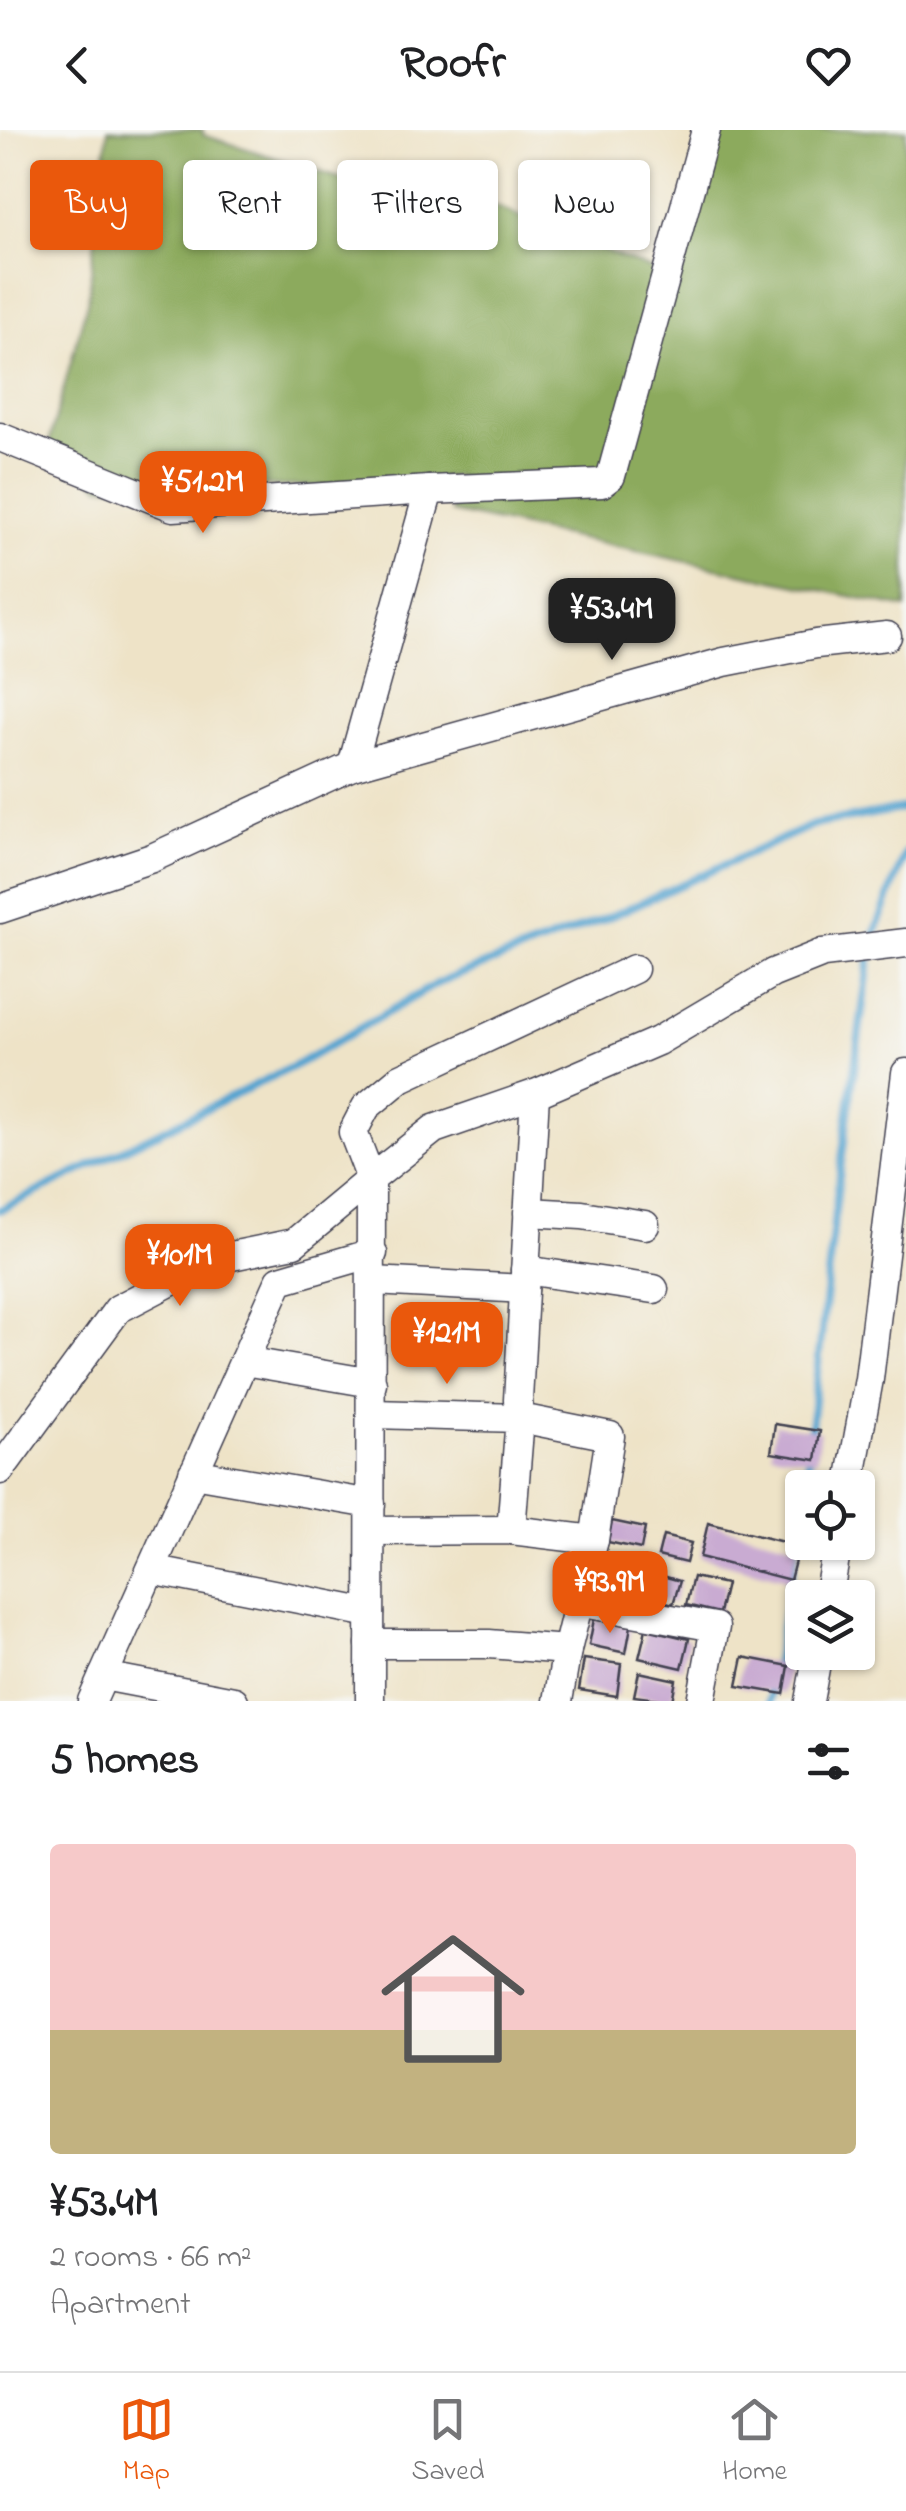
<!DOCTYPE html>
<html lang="en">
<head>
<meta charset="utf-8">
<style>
  :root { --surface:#fff; --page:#f6f6f6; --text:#202124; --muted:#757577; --line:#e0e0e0; --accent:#ea580c }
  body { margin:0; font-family:"Indie Flower",sans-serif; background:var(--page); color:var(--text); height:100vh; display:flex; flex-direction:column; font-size:38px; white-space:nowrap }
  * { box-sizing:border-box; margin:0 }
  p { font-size:32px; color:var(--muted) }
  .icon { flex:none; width:55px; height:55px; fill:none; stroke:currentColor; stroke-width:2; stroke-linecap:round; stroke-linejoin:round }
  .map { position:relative; height:1571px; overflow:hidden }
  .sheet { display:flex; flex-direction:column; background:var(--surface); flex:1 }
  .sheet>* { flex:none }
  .guide { position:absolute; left:30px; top:30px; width:848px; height:90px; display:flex; gap:20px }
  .fabs { position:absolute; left:785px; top:1340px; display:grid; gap:20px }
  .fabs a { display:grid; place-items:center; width:90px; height:90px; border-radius:10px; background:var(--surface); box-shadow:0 2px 8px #0004; font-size:50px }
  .price { position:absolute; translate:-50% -85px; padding:0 22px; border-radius:20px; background:var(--accent); color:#fff; font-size:32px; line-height:65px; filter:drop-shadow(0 2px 5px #0008) }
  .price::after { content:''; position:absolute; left:50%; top:60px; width:30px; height:22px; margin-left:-15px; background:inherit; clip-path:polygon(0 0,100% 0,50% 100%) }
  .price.current { background:#222; color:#fff }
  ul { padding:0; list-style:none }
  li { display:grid; align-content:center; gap:20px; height:530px; padding:0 50px }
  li+li { border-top:2px solid var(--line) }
  li span { display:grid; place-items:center; height:310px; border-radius:10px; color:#555 }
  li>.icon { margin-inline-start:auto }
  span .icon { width:180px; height:180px; fill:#fffc; stroke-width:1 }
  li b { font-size:42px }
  h2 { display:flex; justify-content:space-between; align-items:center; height:120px; padding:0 50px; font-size:42px }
  .pill { padding:0 35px; border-radius:10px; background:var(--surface); box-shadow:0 2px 8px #0004; font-size:35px; line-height:90px }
  .pill.current { background:var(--accent); color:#fff }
  header { display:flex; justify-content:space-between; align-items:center; height:130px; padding:0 50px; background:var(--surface); font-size:45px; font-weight:700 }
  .dock { display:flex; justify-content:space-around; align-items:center; height:140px; border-top:2px solid var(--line); background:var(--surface); font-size:28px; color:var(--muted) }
  .dock a { display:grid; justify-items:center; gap:5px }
  .dock .current { color:var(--accent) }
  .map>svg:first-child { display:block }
  .forest { fill:#8caa5d; stroke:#57664c; stroke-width:2.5 }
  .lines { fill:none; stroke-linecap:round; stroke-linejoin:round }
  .stream { stroke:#57a4d0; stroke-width:8 }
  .building { fill:#c9abd2 }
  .minor-casing { stroke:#413f50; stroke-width:31 }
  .minor { stroke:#fff; stroke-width:28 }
</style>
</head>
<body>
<header><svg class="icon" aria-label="back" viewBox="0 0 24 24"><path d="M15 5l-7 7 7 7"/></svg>Roofr<svg class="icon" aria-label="heart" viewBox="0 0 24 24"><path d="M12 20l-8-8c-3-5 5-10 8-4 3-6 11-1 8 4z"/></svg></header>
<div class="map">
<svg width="906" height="1571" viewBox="0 0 906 1571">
  <rect width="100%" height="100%" fill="#f6f6f2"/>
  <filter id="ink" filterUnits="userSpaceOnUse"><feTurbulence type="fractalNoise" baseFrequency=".01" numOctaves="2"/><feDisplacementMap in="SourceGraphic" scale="20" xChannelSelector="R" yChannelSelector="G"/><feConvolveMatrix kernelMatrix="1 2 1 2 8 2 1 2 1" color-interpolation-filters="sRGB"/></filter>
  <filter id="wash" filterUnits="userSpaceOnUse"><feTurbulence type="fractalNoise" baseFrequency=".0048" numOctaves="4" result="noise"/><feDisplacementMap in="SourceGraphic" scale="40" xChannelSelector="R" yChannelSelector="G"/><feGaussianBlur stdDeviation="2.25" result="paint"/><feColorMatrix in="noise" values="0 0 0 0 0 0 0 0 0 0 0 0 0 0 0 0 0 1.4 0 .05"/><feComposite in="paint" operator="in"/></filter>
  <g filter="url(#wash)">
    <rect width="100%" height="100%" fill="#eee3c7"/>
    <polygon class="forest" points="108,0 203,0 203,5 446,82 450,58 667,146 719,0 906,0 906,478 451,382 459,346 356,356 100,356 49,313 88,169"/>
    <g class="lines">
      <g class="stream">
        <polyline points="872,811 906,722"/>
        <polyline points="0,1080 300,933 438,853 609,787 813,695 906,678"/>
        <polyline points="810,1307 837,1064 870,825"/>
        <polyline points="805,1358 809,1321"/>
        <polyline points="775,1539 802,1381"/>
        <polyline points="770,1571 773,1553"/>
      </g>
    </g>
    <g id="blocks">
      <g class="building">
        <polygon points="775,1294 820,1301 816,1330 771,1323"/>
        <polygon points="612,1391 645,1398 641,1419 608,1412"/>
        <polygon points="708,1393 799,1416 790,1450 700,1427"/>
        <polygon points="663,1406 691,1413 686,1433 658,1426"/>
        <polygon points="607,1428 642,1436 636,1460 601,1452"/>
        <polygon points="656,1444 680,1451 673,1474 649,1467"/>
        <polygon points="693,1447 726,1454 719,1483 686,1475"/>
        <polygon points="594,1489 631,1496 626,1523 589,1515"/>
        <polygon points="646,1499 689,1509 682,1538 639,1528"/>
        <polygon points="743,1527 789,1536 784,1564 737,1556"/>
        <polygon points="584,1529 621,1534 617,1566 579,1560"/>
        <polygon points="639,1542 676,1550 672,1571 634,1566"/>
      </g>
    </g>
  </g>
  <g filter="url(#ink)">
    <use href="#blocks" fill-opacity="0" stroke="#413f50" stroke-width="2.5"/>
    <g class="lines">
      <defs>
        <g id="minor">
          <polyline points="0,307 173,377 429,360 602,353 611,346 706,0"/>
          <polyline points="352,636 429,360"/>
          <polyline points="0,779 152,728 352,636 724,532 816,514 887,506"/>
          <polyline points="535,964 518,1270 520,1288 610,1306 594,1410 567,1520 558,1571"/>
          <polyline points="528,1082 582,1085 645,1095"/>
          <polyline points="525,1140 654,1159"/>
          <polyline points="373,1151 524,1159"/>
          <polyline points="244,1231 372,1253"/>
          <polyline points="372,1284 520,1288 511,1400"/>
          <polyline points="0,1340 118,1179 212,1130 294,1113 371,1049 353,1002 366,977 401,948 634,839"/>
          <polyline points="193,1343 371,1374"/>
          <polyline points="849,1358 869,1249 906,943"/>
          <polyline points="371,1401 511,1400 594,1410"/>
          <polyline points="151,1440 370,1483"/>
          <polyline points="828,1468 838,1412"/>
          <polyline points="578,1472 715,1497 701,1571"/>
          <polyline points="370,1514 489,1514 567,1520"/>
          <polyline points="103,1546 234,1571"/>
          <polyline points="92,1571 280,1150 373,1123"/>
          <polyline points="370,1571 371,1049 434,999 535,964 658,911 773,843 823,823 906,813"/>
          <polyline points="809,1571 818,1522"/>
        </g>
      </defs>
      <use href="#minor" class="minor-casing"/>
      <use href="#minor" class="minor"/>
    </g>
  </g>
</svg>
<div class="fabs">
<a><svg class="icon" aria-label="locate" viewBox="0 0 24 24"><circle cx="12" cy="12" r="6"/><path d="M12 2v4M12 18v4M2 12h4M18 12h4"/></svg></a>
<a><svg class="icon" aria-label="layers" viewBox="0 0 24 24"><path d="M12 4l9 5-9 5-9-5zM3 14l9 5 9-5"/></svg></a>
</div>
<b class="price" style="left:203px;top:406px">¥51.2M</b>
<b class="price current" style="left:612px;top:533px">¥53.4M</b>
<b class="price" style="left:180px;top:1179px">¥101M</b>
<b class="price" style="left:447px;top:1257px">¥121M</b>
<b class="price" style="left:610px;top:1506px">¥93.9M</b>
<div class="guide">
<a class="pill current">Buy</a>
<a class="pill">Rent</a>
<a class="pill">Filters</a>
<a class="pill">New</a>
</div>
</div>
<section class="sheet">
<h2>5 homes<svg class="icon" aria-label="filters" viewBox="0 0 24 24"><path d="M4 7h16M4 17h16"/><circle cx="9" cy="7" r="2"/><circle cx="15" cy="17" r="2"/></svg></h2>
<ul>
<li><span style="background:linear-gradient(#f6c9c9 60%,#c2b280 0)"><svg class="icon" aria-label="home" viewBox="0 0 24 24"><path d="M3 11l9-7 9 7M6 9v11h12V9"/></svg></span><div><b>¥53.4M</b><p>2 rooms · 66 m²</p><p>Apartment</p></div></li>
</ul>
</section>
<nav class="dock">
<a class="current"><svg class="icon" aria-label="map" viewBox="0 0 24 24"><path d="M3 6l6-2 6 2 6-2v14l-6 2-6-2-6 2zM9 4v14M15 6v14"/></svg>Map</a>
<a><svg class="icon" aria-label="saved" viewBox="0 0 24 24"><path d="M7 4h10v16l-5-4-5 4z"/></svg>Saved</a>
<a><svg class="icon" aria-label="home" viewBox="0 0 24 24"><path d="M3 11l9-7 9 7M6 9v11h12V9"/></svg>Home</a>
</nav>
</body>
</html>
